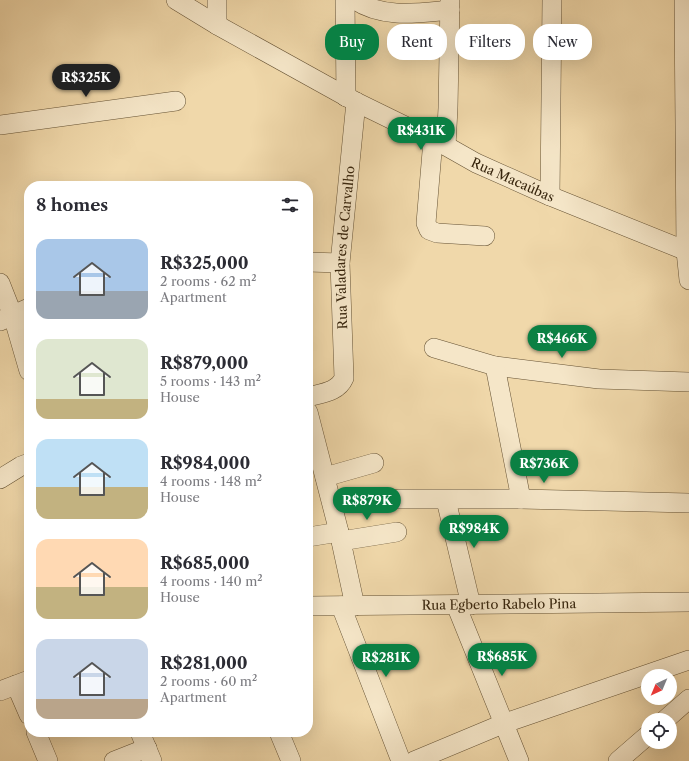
<!DOCTYPE html>
<html lang="en">
<head>
<meta charset="utf-8">
<style>
  :root { --surface:#fff; --page:#f2f2f3; --text:#2b2b33; --muted:#7c7c81; --accent:#0b8043 }
  body { margin:0; font-family:"Libre Caslon Text",serif; background:var(--page); color:var(--text); height:100vh; display:flex; flex-direction:column; font-size:15px; white-space:nowrap }
  * { box-sizing:border-box; margin:0 }
  p { font-size:13px; color:var(--muted) }
  .icon { flex:none; width:22px; height:22px; fill:none; stroke:currentColor; stroke-width:2; stroke-linecap:round; stroke-linejoin:round }
  .map { position:relative; flex:1; overflow:hidden }
  .panel { position:absolute; left:24px; top:181px; width:289px; height:556px; display:flex; flex-direction:column; background:var(--surface); border-radius:16px; box-shadow:0 4px 16px #0002 }
  .panel>* { flex:none }
  .banner { position:absolute; left:325px; top:24px; width:304px; height:36px; display:flex; gap:8px }
  .needle { width:26px; rotate:224deg }
  .controls { position:absolute; left:641px; top:669px; display:grid; gap:8px }
  .controls a { display:grid; place-items:center; width:36px; height:36px; border-radius:50%; background:var(--surface); box-shadow:0 4px 16px #0002; font-size:20px }
  .price { position:absolute; translate:-50% -34px; padding:0 9px; border-radius:14px; background:var(--accent); color:#fff; font-size:13px; line-height:26px; filter:drop-shadow(0 1px 2px #0008) }
  .price::after { content:''; position:absolute; left:50%; top:24px; width:12px; height:9px; margin-left:-6px; background:inherit; clip-path:polygon(0 0,100% 0,50% 100%) }
  .price.current { background:#222; color:#fff }
  ul { padding:0; list-style:none }
  li { display:flex; align-items:center; gap:12px; height:100px; padding:0 12px }
  li span { display:grid; place-items:center; flex:none; width:112px; height:80px; border-radius:12px; color:#555 }
  li>.icon { margin-inline-start:auto }
  span .icon { width:48px; height:48px; fill:#fffc; stroke-width:1 }
  li b { font-size:17px }
  h2 { display:flex; justify-content:space-between; align-items:center; height:48px; padding:0 12px; font-size:17px }
  .pill { padding:0 14px; border-radius:16px; background:var(--surface); box-shadow:0 4px 16px #0002; font-size:14px; line-height:36px }
  .pill.current { background:var(--accent); color:#fff }
  .map>svg:first-child { display:block }
  .lines { fill:none; stroke-linecap:round; stroke-linejoin:round }
  .minor-casing { stroke:#655234; stroke-width:20 }
  .minor { stroke:#f5e6c8; stroke-width:19 }
  .labels { text-anchor:middle; stroke-width:3; stroke-linejoin:round; paint-order:stroke }
  .street-label { font-size:13px; fill:#37250d; stroke:#f5e6c8 }
</style>
</head>
<body>
<div class="map">
<svg width="689" height="761" viewBox="0 0 689 761">
  <rect width="100%" height="100%" fill="#f0d8aa"/>
  <filter id="stains"><feTurbulence type="fractalNoise" baseFrequency=".005" numOctaves="4"/><feColorMatrix values="0 0 0 0 .2 0 0 0 0 .09 0 0 0 0 .02 0 0 0 .5 -.17"/></filter>
  <radialGradient id="worn" r=".72"><stop offset=".6" stop-color="#630" stop-opacity="0"/><stop offset="1" stop-color="#630" stop-opacity=".3"/></radialGradient>
  <g class="lines">
    <defs>
      <g id="minor">
        <path id="s1" d="M 176,0 L 217,25 L 356,102 L 446,146 L 476,163 L 550,196 L 689,252"/>
        <polyline points="345,0 346,97"/>
        <path d="M 355,0 C 383,19 418,13 450,10"/>
        <polyline points="684,0 686,251 689,280"/>
        <polyline points="217,25 217,0"/>
        <polyline points="0,125 176,101"/>
        <polyline points="433,140 426,223 429,230 437,233 485,236"/>
        <polyline points="446,146 448,108 450,0"/>
        <polyline points="550,196 552,0"/>
        <polyline points="308,262 340,263"/>
        <polyline points="0,283 13,316 29,371"/>
        <polyline points="0,321 29,308"/>
        <polyline points="434,348 495,366 599,379 689,382"/>
        <polyline points="495,366 521,499"/>
        <path id="s2" d="M 308,397 C 322,393 338,392 344,378 L 340,263 L 356,102"/>
        <polyline points="308,412 339,532 355,606"/>
        <polyline points="325,477 374,463"/>
        <polyline points="0,479 21,466 29,463"/>
        <polyline points="398,499 521,499 689,503"/>
        <polyline points="446,500 471,605"/>
        <polyline points="308,537 339,532"/>
        <polyline points="341,541 397,532"/>
        <polyline points="456,605 519,761"/>
        <path id="s3" d="M 308,606 L 689,602"/>
        <polyline points="341,606 401,761"/>
        <polyline points="16,685 29,715"/>
        <polyline points="0,691 29,680"/>
        <polyline points="665,720 689,699"/>
        <polyline points="36,732 48,761"/>
        <polyline points="140,732 152,761"/>
        <polyline points="279,732 291,761"/>
        <polyline points="114,761 147,748"/>
        <polyline points="414,761 505,723 689,660"/>
        <polyline points="618,761 648,735"/>
      </g>
    </defs>
    <use href="#minor" class="minor-casing"/>
    <use href="#minor" class="minor"/>
  </g>
  <g class="labels">
    <g class="street-label">
      <text dy="5" stroke="none"><textPath href="#s1" startOffset="382">Rua Macaúbas</textPath></text>
      <text dy="5" stroke="none"><textPath href="#s2" startOffset="173">Rua Valadares de Carvalho</textPath></text>
      <text dy="5" stroke="none"><textPath href="#s3" startOffset="191">Rua Egberto Rabelo Pina</textPath></text>
    </g>
  </g>
  <rect width="100%" height="100%" filter="url(#stains)"/>
  <rect width="100%" height="100%" fill="url(#worn)"/>
</svg>
<div class="controls">
<a><svg class="needle" viewBox="-14 -14 28 28"><path d="M0-13l5 13h-10z" fill="#e53935"/><path d="M0 13l5-13h-10z" fill="#7c7c81"/></svg></a>
<a><svg class="icon" aria-label="locate" viewBox="0 0 24 24"><circle cx="12" cy="12" r="6"/><path d="M12 2v4M12 18v4M2 12h4M18 12h4"/></svg></a>
</div>
<b class="price current" style="left:86px;top:98px">R$325K</b>
<b class="price" style="left:421px;top:151px">R$431K</b>
<b class="price" style="left:562px;top:359px">R$466K</b>
<b class="price" style="left:544px;top:484px">R$736K</b>
<b class="price" style="left:367px;top:521px">R$879K</b>
<b class="price" style="left:474px;top:549px">R$984K</b>
<b class="price" style="left:502px;top:677px">R$685K</b>
<b class="price" style="left:386px;top:678px">R$281K</b>
<div class="banner">
<a class="pill current">Buy</a>
<a class="pill">Rent</a>
<a class="pill">Filters</a>
<a class="pill">New</a>
</div>
<section class="panel">
<h2>8 homes<svg class="icon" aria-label="filters" viewBox="0 0 24 24"><path d="M4 7h16M4 17h16"/><circle cx="9" cy="7" r="2"/><circle cx="15" cy="17" r="2"/></svg></h2>
<ul>
<li><span style="background:linear-gradient(#a9c7e8 65%,#9aa5b1 0)"><svg class="icon" aria-label="home" viewBox="0 0 24 24"><path d="M3 11l9-7 9 7M6 9v11h12V9"/></svg></span><div><b>R$325,000</b><p>2 rooms · 62 m²</p><p>Apartment</p></div></li>
<li><span style="background:linear-gradient(#dfe7d0 75%,#c2b280 0)"><svg class="icon" aria-label="home" viewBox="0 0 24 24"><path d="M3 11l9-7 9 7M6 9v11h12V9"/></svg></span><div><b>R$879,000</b><p>5 rooms · 143 m²</p><p>House</p></div></li>
<li><span style="background:linear-gradient(#bfe0f5 60%,#c2b280 0)"><svg class="icon" aria-label="home" viewBox="0 0 24 24"><path d="M3 11l9-7 9 7M6 9v11h12V9"/></svg></span><div><b>R$984,000</b><p>4 rooms · 148 m²</p><p>House</p></div></li>
<li><span style="background:linear-gradient(#ffd9b3 60%,#c2b280 0)"><svg class="icon" aria-label="home" viewBox="0 0 24 24"><path d="M3 11l9-7 9 7M6 9v11h12V9"/></svg></span><div><b>R$685,000</b><p>4 rooms · 140 m²</p><p>House</p></div></li>
<li><span style="background:linear-gradient(#c9d6e8 75%,#b9a48a 0)"><svg class="icon" aria-label="home" viewBox="0 0 24 24"><path d="M3 11l9-7 9 7M6 9v11h12V9"/></svg></span><div><b>R$281,000</b><p>2 rooms · 60 m²</p><p>Apartment</p></div></li>
</ul>
</section>
</div>
</body>
</html>
